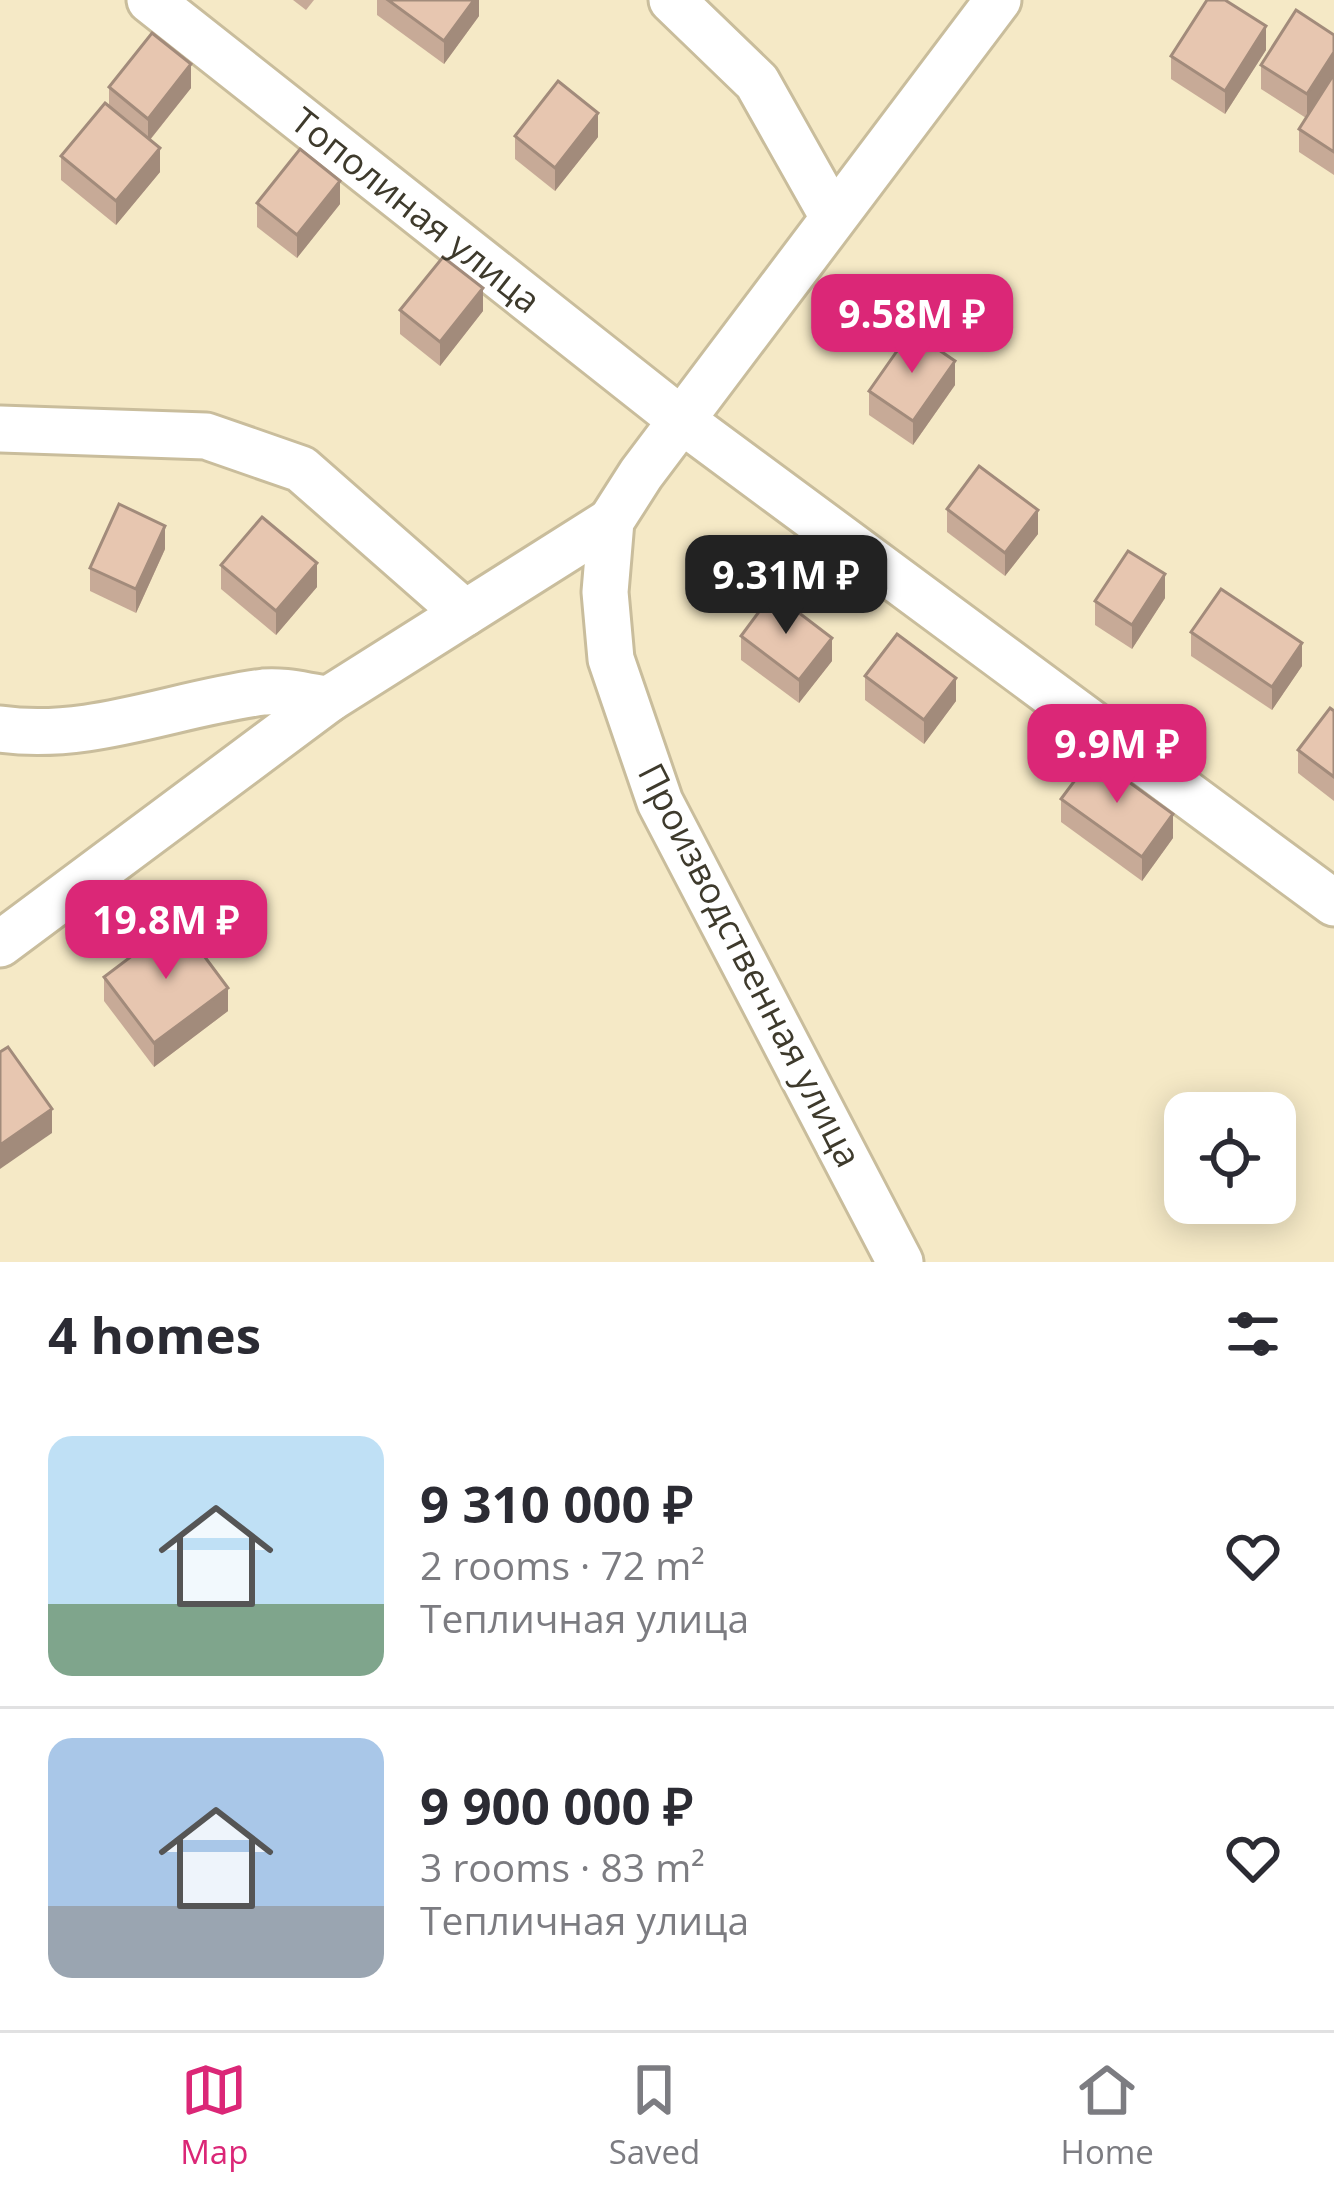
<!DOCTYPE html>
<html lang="en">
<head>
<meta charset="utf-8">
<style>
  :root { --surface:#fff; --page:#f2f2f3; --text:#2b2b33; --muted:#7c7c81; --line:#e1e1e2; --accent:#db2777 }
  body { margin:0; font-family:"Open Sans",sans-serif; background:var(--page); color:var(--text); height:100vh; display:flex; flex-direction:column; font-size:45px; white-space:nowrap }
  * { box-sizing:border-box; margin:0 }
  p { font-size:39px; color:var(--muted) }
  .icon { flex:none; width:66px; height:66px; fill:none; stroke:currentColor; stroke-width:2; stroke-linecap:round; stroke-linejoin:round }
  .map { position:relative; height:1262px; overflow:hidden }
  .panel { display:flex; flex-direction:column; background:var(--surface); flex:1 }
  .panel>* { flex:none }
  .controls { position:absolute; left:1164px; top:1092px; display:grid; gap:24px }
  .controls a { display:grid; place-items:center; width:132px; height:132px; border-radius:24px; background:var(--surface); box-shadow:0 6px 30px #0003; font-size:60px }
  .price { position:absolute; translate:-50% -102px; padding:0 27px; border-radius:24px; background:var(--accent); color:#fff; font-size:39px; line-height:78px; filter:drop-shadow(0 3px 6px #0008) }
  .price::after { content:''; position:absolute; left:50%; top:72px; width:36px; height:27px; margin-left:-18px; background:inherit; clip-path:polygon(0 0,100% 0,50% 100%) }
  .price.current { background:#222; color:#fff }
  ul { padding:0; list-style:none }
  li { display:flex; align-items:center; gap:36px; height:300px; padding:0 48px }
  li+li { border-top:3px solid var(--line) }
  li span { display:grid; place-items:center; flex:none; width:336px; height:240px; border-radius:24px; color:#555 }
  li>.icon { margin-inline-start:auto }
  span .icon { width:144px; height:144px; fill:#fffc; stroke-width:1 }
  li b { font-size:51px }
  h2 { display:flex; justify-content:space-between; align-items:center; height:144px; padding:0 48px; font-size:51px }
  .tabs { display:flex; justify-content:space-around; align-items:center; height:168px; border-top:3px solid var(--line); background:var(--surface); font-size:33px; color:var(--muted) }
  .tabs a { display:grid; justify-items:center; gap:6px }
  .tabs .current { color:var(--accent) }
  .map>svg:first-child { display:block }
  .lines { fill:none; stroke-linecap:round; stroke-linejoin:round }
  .minor-casing { stroke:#c9bd9c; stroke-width:51 }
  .minor { stroke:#fff; stroke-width:45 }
  .wall { fill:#c7aa97 }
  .shaded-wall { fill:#a28b7b }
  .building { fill:#e7c6b0; stroke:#a28b7b; stroke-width:3 }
  .labels { text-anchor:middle; stroke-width:10; stroke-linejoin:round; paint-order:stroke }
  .street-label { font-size:36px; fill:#3e3a2c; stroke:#fff }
</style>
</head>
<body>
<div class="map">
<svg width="1334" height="1262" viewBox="0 0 1334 1262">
  <rect width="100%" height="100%" fill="#f5e9c6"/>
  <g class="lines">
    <defs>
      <g id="minor">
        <path id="s1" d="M 150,0 L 680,419 L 1334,903"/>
        <polyline points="672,0 757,82 833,217"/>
        <polyline points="0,429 206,436 301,469 465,613"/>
        <path d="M 0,729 C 90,742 176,703 264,692 C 285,690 309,697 329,699"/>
        <polyline points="0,944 329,699 611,521"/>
        <polyline points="900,1262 660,802 611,659 605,592 611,521 641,474 998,0"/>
      </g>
    </defs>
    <use href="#minor" class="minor-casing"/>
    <use href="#minor" class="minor"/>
  </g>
  <g class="wall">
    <polygon points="293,0 314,0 306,10"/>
    <polygon points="377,0 479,0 479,16 444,64 377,15"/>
    <polygon points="1334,35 1334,175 1299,152 1299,129 1306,118 1261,89 1261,65"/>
    <polygon points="1266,50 1225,114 1171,79 1171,56"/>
    <polygon points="109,87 191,88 150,140 160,172 116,225 61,180 61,156 109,106"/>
    <polygon points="515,136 598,137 555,191 515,159"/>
    <polygon points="257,203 340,204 297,258 257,227"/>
    <polygon points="400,310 483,311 440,366 400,334"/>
    <polygon points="955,385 913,445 869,415 869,391"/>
    <polygon points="947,509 1038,534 1005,576 947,532"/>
    <polygon points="165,549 136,613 90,591 90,568"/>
    <polygon points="221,565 317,587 276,635 221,589"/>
    <polygon points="1165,598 1132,649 1095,625 1095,601"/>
    <polygon points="1191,632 1302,666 1272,710 1191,656"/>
    <polygon points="741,636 832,661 799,703 741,660"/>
    <polygon points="865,676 956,701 924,744 865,700"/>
    <polygon points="1334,711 1334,801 1298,773 1298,750"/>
    <polygon points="1061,799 1173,838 1142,881 1061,822"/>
    <polygon points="104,977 228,1011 154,1067 104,1001"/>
  </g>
  <g class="shaded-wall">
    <polygon points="474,0 479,0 479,16 444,64 444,41"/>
    <polygon points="1266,26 1266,50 1225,114 1225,91"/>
    <polygon points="1334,52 1334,76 1307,118 1307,94"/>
    <polygon points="191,64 191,88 148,142 148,119"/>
    <polygon points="598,113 598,137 555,191 555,168"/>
    <polygon points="160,148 160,172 116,225 116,201"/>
    <polygon points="340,181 340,204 297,258 297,235"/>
    <polygon points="483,288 483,311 440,366 440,342"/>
    <polygon points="955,361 955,385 913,445 913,421"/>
    <polygon points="1038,510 1038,534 1005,576 1005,553"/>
    <polygon points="165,526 165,549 136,613 136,589"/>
    <polygon points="317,563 317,587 276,635 276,611"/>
    <polygon points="1165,574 1165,598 1132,649 1132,625"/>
    <polygon points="832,638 832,661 799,703 799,680"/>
    <polygon points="1302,643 1302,666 1272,710 1272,687"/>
    <polygon points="956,678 956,701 924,744 924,720"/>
    <polygon points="1173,814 1173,838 1142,881 1142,857"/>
    <polygon points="228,988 228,1011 154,1067 154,1043"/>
    <polygon points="52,1109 52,1133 0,1169 0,1145"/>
  </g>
  <g class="building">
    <polygon points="388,0 474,0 444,41"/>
    <polygon points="1207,0 1225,0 1266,26 1225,91 1171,56"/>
    <polygon points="1296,10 1334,35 1334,52 1307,94 1261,65"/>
    <polygon points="152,33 191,64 148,119 109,87"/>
    <polygon points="1334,74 1334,152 1299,129"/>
    <polygon points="558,81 598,113 555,168 515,136"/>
    <polygon points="105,103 160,148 116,201 61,156"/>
    <polygon points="300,149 340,181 297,235 257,203"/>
    <polygon points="443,257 483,288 440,342 400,310"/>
    <polygon points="911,331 955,361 913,421 869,391"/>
    <polygon points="979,466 1038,510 1005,553 947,509"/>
    <polygon points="119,504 165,526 136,589 90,568"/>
    <polygon points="262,517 317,563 276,611 221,565"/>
    <polygon points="1128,551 1165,574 1132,625 1095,601"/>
    <polygon points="1221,589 1302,643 1272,687 1191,632"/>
    <polygon points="773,593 832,638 799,680 741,636"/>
    <polygon points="897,634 956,678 924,720 865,676"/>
    <polygon points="1330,708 1334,711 1334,777 1298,750"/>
    <polygon points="1093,756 1173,814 1142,857 1061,799"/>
    <polygon points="178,921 228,988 154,1043 104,977"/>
    <polygon points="8,1047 52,1109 0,1145 0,1052"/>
  </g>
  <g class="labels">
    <g class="street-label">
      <text dy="13" stroke="none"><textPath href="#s1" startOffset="339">Тополиная улица</textPath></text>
      <text transform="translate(750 965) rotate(63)" y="13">Производственная улица</text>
    </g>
  </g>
</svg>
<div class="controls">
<a><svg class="icon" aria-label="locate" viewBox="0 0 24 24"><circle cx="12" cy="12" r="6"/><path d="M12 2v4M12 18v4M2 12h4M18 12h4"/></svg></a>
</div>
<b class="price" style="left:912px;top:376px">9.58M ₽</b>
<b class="price current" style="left:786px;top:637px">9.31M ₽</b>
<b class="price" style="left:1117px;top:806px">9.9M ₽</b>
<b class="price" style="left:166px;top:982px">19.8M ₽</b>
</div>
<section class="panel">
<h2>4 homes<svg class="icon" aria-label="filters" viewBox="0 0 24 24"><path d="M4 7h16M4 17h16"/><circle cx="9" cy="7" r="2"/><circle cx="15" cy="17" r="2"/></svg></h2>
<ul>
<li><span style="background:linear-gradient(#bfe0f5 70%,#7fa58c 0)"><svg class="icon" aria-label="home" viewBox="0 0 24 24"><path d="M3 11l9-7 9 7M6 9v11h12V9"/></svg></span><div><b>9 310 000 ₽</b><p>2 rooms · 72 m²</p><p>Тепличная улица</p></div><svg class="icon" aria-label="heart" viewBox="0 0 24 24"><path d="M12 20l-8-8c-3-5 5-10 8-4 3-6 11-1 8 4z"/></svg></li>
<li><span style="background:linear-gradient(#a9c7e8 70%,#9aa5b1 0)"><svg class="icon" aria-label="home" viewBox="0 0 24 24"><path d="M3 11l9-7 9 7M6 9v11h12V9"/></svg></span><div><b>9 900 000 ₽</b><p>3 rooms · 83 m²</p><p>Тепличная улица</p></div><svg class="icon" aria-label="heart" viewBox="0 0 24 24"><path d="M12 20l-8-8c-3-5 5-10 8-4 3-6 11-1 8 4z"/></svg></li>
</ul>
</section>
<nav class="tabs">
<a class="current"><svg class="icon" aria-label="map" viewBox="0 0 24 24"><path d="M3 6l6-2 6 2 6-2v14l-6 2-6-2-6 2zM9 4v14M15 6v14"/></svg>Map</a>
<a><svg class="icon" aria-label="saved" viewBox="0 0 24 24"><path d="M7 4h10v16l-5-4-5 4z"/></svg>Saved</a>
<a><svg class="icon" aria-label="home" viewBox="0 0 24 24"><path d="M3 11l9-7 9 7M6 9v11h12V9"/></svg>Home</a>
</nav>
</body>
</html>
